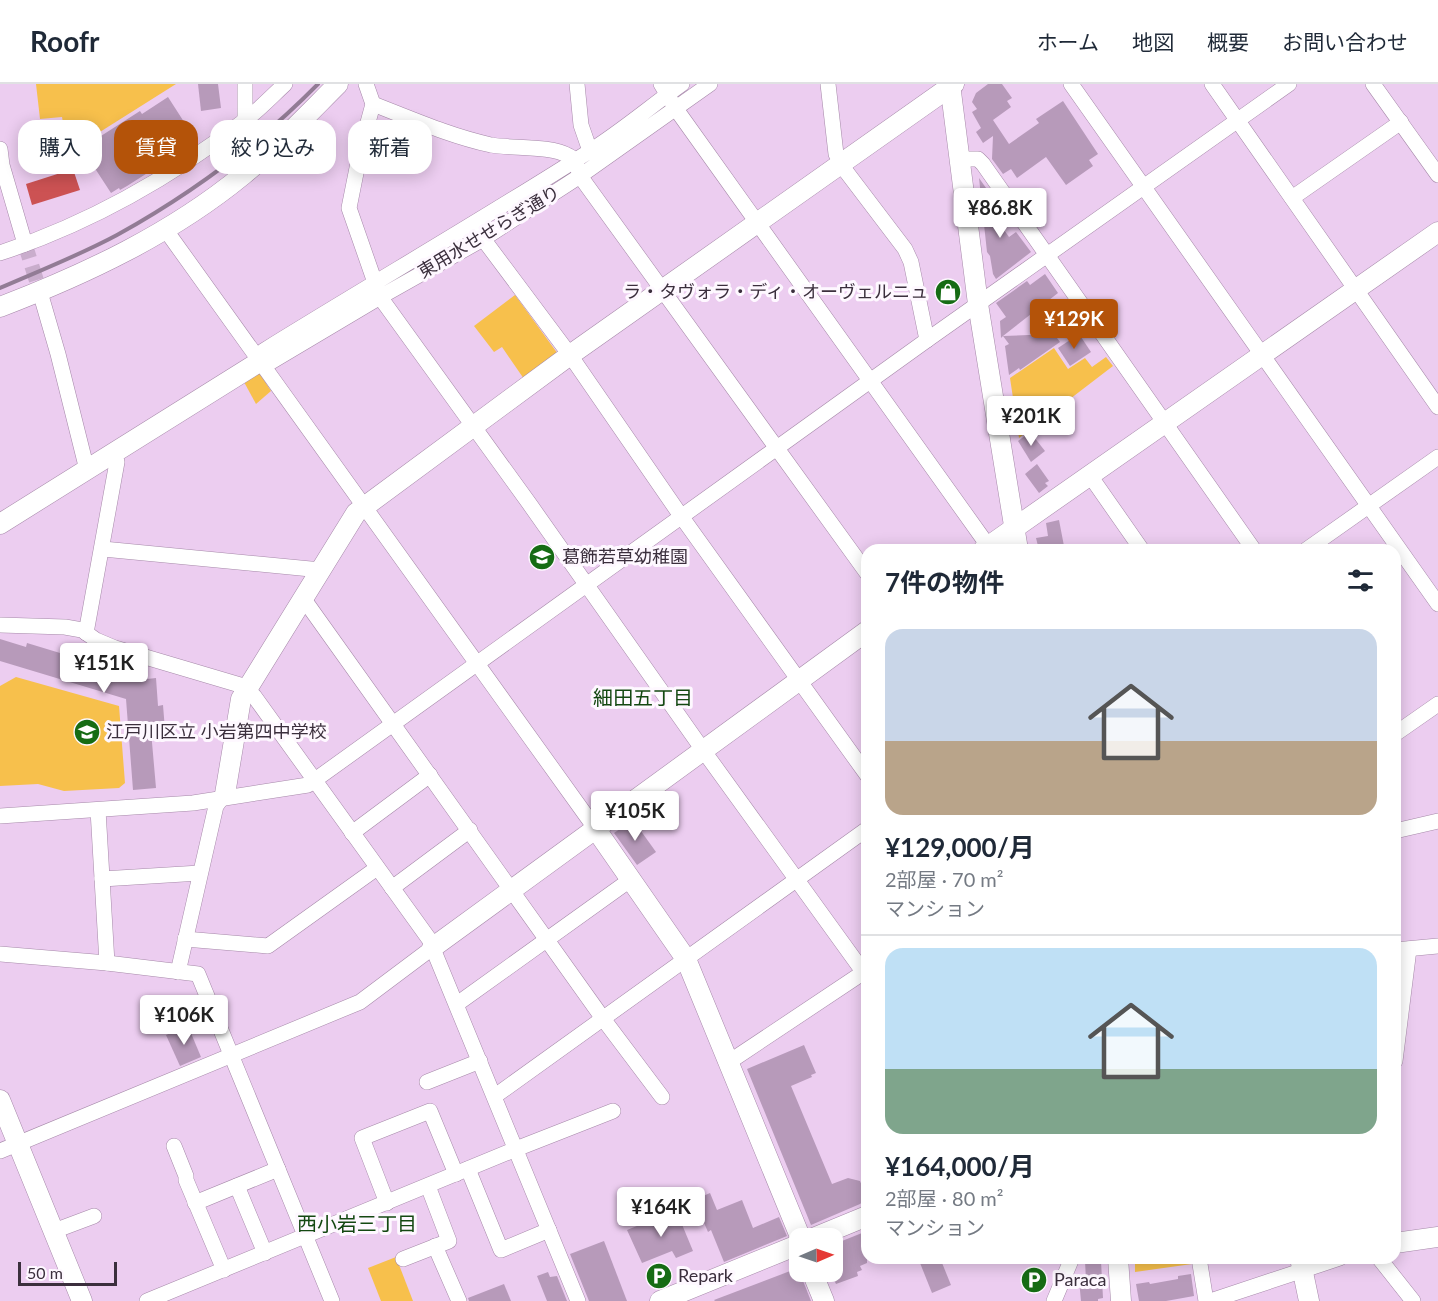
<!DOCTYPE html>
<html lang="ja">
<head>
<meta charset="utf-8">
<style>
  :root { --surface:#fff; --page:#f6f6f7; --text:#1f2937; --muted:#747a83; --line:#e0e1e3; --accent:#b45309 }
  body { margin:0; font-family:Lato,"Noto Sans JP",sans-serif; background:var(--page); color:var(--text); height:100vh; display:flex; flex-direction:column; font-size:22px; white-space:nowrap }
  * { box-sizing:border-box; margin:0 }
  p { font-size:20px; color:var(--muted) }
  .icon { flex:none; width:33px; height:33px; fill:none; stroke:currentColor; stroke-width:2; stroke-linecap:round; stroke-linejoin:round }
  .map { position:relative; flex:1; overflow:hidden }
  .sheet { position:absolute; left:861px; top:460px; width:540px; height:720px; display:flex; flex-direction:column; background:var(--surface); border-radius:18px; box-shadow:0 3px 15px #0003 }
  .sheet>* { flex:none }
  .hud { position:absolute; left:18px; top:36px; width:570px; height:54px; display:flex; gap:12px }
  .needle { width:39px; rotate:88deg }
  .controls { position:absolute; left:789px; top:1144px; display:grid; gap:12px }
  .controls a { display:grid; place-items:center; width:54px; height:54px; border-radius:12px; background:var(--surface); box-shadow:0 3px 15px #0003; font-size:30px }
  .scale { position:absolute; left:18px; bottom:15px; width:99px; box-sizing:border-box; padding-left:6px; border:3px solid #3b2f3d; border-top:0; font-size:16px; line-height:21px; white-space:nowrap; color:#3b2f3d; -webkit-text-stroke:4px #fef8ff; paint-order:stroke }
  .price { position:absolute; translate:-50% -51px; padding:0 14px; border-radius:6px; background:#fff; color:#222; font-size:20px; line-height:39px; filter:drop-shadow(0 2px 3px #0008) }
  .price::after { content:''; position:absolute; left:50%; top:36px; width:18px; height:14px; margin-left:-9px; background:inherit; clip-path:polygon(0 0,100% 0,50% 100%) }
  .price.current { background:var(--accent); color:#fff }
  ul { padding:0; list-style:none }
  li { display:grid; align-content:center; gap:12px; height:318px; padding:0 24px }
  li+li { border-top:2px solid var(--line) }
  li span { display:grid; place-items:center; height:186px; border-radius:18px; color:#555 }
  li>.icon { margin-inline-start:auto }
  span .icon { width:108px; height:108px; fill:#fffc; stroke-width:1 }
  li b { font-size:26px }
  h2 { display:flex; justify-content:space-between; align-items:center; height:72px; padding:0 24px; font-size:26px }
  .pill { padding:0 21px; border-radius:18px; background:var(--surface); box-shadow:0 3px 15px #0003; font-size:21px; line-height:54px }
  .pill.current { background:var(--accent); color:#fff }
  header { display:flex; align-items:center; gap:36px; box-sizing:border-box; height:84px; padding:0 30px; background:var(--surface); border-bottom:2px solid var(--line) }
  header strong { font-size:28px }
  nav { display:flex; gap:33px; margin-inline-start:auto; font-size:21px }
  .map>svg:first-child { display:block }
  .green { fill:#f7c04c }
  .water { fill:#cc5253 }
  .building { fill:#b79aba }
  .lines { fill:none; stroke-linecap:round; stroke-linejoin:round }
  .minor-tunnel { stroke:#c9adcc; stroke-width:15; stroke-dasharray:15 8; stroke-linecap:butt }
  .minor-casing { stroke:#a689a9; stroke-width:16 }
  .tertiary-casing { stroke:#a689a9; stroke-width:21 }
  .minor { stroke:#fff; stroke-width:15 }
  .tertiary { stroke:#fff; stroke-width:20 }
  .rail { stroke:#927c95; stroke-width:4 }
  .labels { text-anchor:middle; stroke-width:6; stroke-linejoin:round; paint-order:stroke }
  .street-label { font-size:18px; fill:#3b2f3d; stroke:#fef8ff }
  .poi-label { font-size:18px; fill:#3b2f3d; stroke:#fef8ff; text-anchor:start }
  .neighbourhood-label { font-size:20px; fill:#144812; stroke:#fef8ff }
</style>
</head>
<body>
<header>
<strong>Roofr</strong>
<nav><a>ホーム</a><a>地図</a><a>概要</a><a>お問い合わせ</a></nav>
</header>
<div class="map">
<svg width="1438" height="1217" viewBox="0 0 1438 1217">
  <rect width="100%" height="100%" fill="#eccdf0"/>
  <g class="green">
    <polygon points="36,0 176,0 84,58 78,52 64,44 62,33 40,35"/>
    <polygon points="515,211 558,270 524,295 502,263 494,268 474,242"/>
    <polygon points="1054,264 1068,285 1085,274 1092,283 1106,273 1113,282 1019,354 1010,294"/>
    <polygon points="258,287 271,307 256,320 244,298"/>
    <polygon points="16,593 119,622 125,699 119,704 64,707 38,700 0,702 0,602"/>
    <polygon points="396,1173 413,1217 381,1217 368,1184"/>
    <polygon points="1135,1175 1191,1175 1192,1180 1135,1188"/>
  </g>
  <polygon class="water" points="73,85 80,106 32,121 26,100"/>
  <g class="building">
    <polygon points="198,0 218,0 221,24 201,27"/>
    <polygon points="988,0 1002,0 1012,14 1007,17 1011,23 993,36 1009,60 1039,39 1036,35 1063,17 1098,70 1089,76 1093,82 1066,101 1046,73 1017,94 1011,85 1003,90 992,75 993,52 983,59 976,48 981,44 972,28 977,25 972,18 976,9"/>
    <polygon points="168,13 195,55 170,72 171,74 127,102 120,106 119,104 111,109 83,66 92,61 90,59 140,27 142,30"/>
    <polygon points="979,94 998,121 990,126 1009,153 1016,148 1031,168 996,195 993,190 990,172 987,168"/>
    <polygon points="1045,190 1058,209 1003,252 1054,250 1060,258 1020,286 1019,284 1009,291 1005,262 1009,260 1003,252 1001,254 1000,237 1006,233 996,219 1027,197 1030,201"/>
    <polygon points="1079,250 1091,268 1070,282 1058,264"/>
    <polygon points="1030,348 1045,367 1031,378 1018,357"/>
    <polygon points="1037,380 1049,397 1045,399 1048,402 1039,409 1025,390"/>
    <polygon points="1059,436 1064,462 1063,463 1064,466 1039,466 1036,454 1048,452 1046,439"/>
    <polygon points="0,555 26,563 27,559 60,569 61,564 95,574 96,568 142,582 138,596 156,594 158,622 163,621 165,646 151,647 156,704 133,706 126,615 0,577"/>
    <polygon points="633,736 656,768 637,781 614,749"/>
    <polygon points="188,942 201,973 180,982 166,951"/>
    <polygon points="804,961 816,989 811,991 812,993 791,1002 832,1100 848,1094 860,1097 867,1114 860,1120 811,1141 747,985"/>
    <polygon points="710,1109 717,1126 742,1116 753,1144 779,1133 787,1152 724,1178 711,1146 708,1148 694,1116"/>
    <polygon points="676,1126 693,1167 676,1174 672,1167 642,1179 627,1146"/>
    <polygon points="867,1147 867,1179 860,1182 862,1186 857,1188 858,1192 836,1200 832,1192 832,1161"/>
    <polygon points="604,1157 627,1217 589,1217 570,1170"/>
    <polygon points="918,1174 940,1174 951,1201 932,1209"/>
    <polygon points="1085,1177 1101,1177 1103,1214 1098,1215 1098,1217 1081,1217 1079,1196 1086,1196"/>
    <polygon points="798,1184 811,1217 715,1217 714,1216"/>
    <polygon points="548,1188 550,1193 557,1192 567,1217 547,1217 537,1192"/>
    <polygon points="1191,1190 1194,1212 1166,1217 1139,1217 1136,1200 1149,1198 1150,1200 1178,1195 1178,1192"/>
    <polygon points="504,1200 511,1217 469,1217 468,1214"/>
  </g>
  <g class="lines">
    <polyline class="minor-tunnel" points="25,160 40,208"/>
    <defs>
      <g id="minor">
        <polyline points="366,0 373,20 361,64 349,124 380,213 531,422 703,666 867,893"/>
        <polyline points="577,0 581,41 590,67"/>
        <polyline points="661,0 676,25 989,463"/>
        <path d="M 682,0 C 651,22 622,47 590,67 C 482,136 371,200 263,267 L 259,278 L 269,279 L 380,213 L 483,155 L 580,92 L 710,0"/>
        <polyline points="828,0 836,70 845,86 905,165 911,178 927,256"/>
        <polyline points="1071,0 1438,520"/>
        <polyline points="1212,0 1438,323"/>
        <polyline points="1373,0 1438,91"/>
        <path d="M 373,20 C 412,35 450,52 491,61 C 513,65 550,61 569,72 C 576,75 578,85 580,92 L 867,489"/>
        <polyline points="245,36 245,0"/>
        <polyline points="0,65 2,81 25,160"/>
        <polyline points="959,75 978,75 983,80 1254,466"/>
        <polyline points="1292,114 1401,38"/>
        <polyline points="165,145 595,744"/>
        <polyline points="478,148 570,271 681,432 867,691"/>
        <path d="M 0,169 C 88,140 171,93 244,37 C 259,26 272,12 285,0"/>
        <polyline points="40,208 58,270 87,386"/>
        <polyline points="1091,393 1142,466"/>
        <polyline points="103,465 321,486"/>
        <polyline points="1306,466 1438,373"/>
        <polyline points="303,514 604,936 662,1013"/>
        <polyline points="0,541 65,543 82,546 96,556 115,564 240,601 247,605 254,612 429,855 578,1217"/>
        <polyline points="86,549 117,378 114,369"/>
        <polyline points="1395,650 1438,620"/>
        <polyline points="98,726 107,879"/>
        <polyline points="0,732 193,719 308,701 927,256 1289,0"/>
        <polyline points="1395,747 1438,737"/>
        <polyline points="352,749 430,691"/>
        <polyline points="102,795 200,789"/>
        <polyline points="392,804 470,746"/>
        <polyline points="185,855 268,862 377,784"/>
        <polyline points="1395,866 1438,862"/>
        <polyline points="0,870 107,879 198,890 332,1217"/>
        <polyline points="178,888 216,722 225,710"/>
        <polyline points="457,920 630,796"/>
        <polyline points="1395,977 1409,865"/>
        <polyline points="729,978 867,886"/>
        <polyline points="427,998 480,977"/>
        <polyline points="495,1012 867,745"/>
        <polyline points="174,1062 186,1092 186,1096 224,1186"/>
        <polyline points="0,1067 360,918 432,864"/>
        <polyline points="468,1085 501,1166 549,1146"/>
        <polyline points="237,1102 265,1169"/>
        <polyline points="195,1119 278,1085"/>
        <polyline points="387,1119 362,1054 430,1027 456,1090"/>
        <polyline points="54,1147 94,1132"/>
        <polyline points="435,1162 459,1217"/>
        <polyline points="1199,1174 1206,1217"/>
        <polyline points="1379,1174 1413,1217"/>
        <polyline points="403,1175 449,1157 428,1102"/>
        <polyline points="147,1217 516,1065 613,1027"/>
        <polyline points="1054,1217 1072,1174"/>
        <polyline points="1210,1217 1340,1174"/>
      </g>
      <g id="tertiary">
        <polyline points="950,0 978,220 1018,466"/>
        <path d="M 0,223 C 86,190 171,150 243,91 C 277,63 307,31 338,0"/>
        <polyline points="0,440 259,278"/>
        <polyline points="983,466 1438,148"/>
        <polyline points="225,710 241,615 356,429 570,271 954,0"/>
        <polyline points="595,744 686,875 801,1155"/>
        <polyline points="432,864 867,547"/>
        <polyline points="0,1016 82,1217"/>
        <polyline points="811,1155 867,1132"/>
        <polyline points="1395,1159 1438,1153"/>
        <polyline points="1118,1174 1121,1217"/>
        <polyline points="1300,1174 1309,1217"/>
        <polyline points="812,1188 824,1217"/>
        <polyline points="660,1217 800,1160"/>
      </g>
    </defs>
    <use href="#minor" class="minor-casing"/>
    <use href="#tertiary" class="tertiary-casing"/>
    <use href="#minor" class="minor"/>
    <use href="#tertiary" class="tertiary"/>
    <path class="rail" d="M 0,204 C 39,187 80,171 117,151 C 189,111 260,59 318,0"/>
  </g>
  <defs>
    <symbol id="shop-disc" viewBox="-11 -11 22 22"><circle r="9.5" fill="#166c14" stroke="#fef8ff"/><path d="M-5-2.5h2.3a2.7 3.5 0 0 1 5.4 0H5L5.5 6h-11ZM-1.5-2.5h3a1.5 2.3 0 0 0-3 0Z" fill="#fff"/></symbol>
    <symbol id="school-disc" viewBox="-11 -11 22 22"><circle r="9.5" fill="#166c14" stroke="#fef8ff"/><path d="M0-5L7-2L0 1L-7-2ZM-4 1L0 2.5L4 1V4Q0 6-4 4Z" fill="#fff"/></symbol>
    <symbol id="parking-disc" viewBox="-11 -11 22 22"><circle r="9.5" fill="#166c14" stroke="#fef8ff"/><path d="M-3.5-5.5H1a3.5 3.5 0 0 1 0 7H-1V5.5H-3.5ZM-1-3.4V-.6H.8a1.4 1.4 0 0 0 0-2.8Z" fill="#fff"/></symbol>
  </defs>
  <g fill-rule="evenodd">
    <use href="#shop-disc" x="933" y="193" width="30" height="30"/>
    <use href="#school-disc" x="527" y="458" width="30" height="30"/>
    <use href="#school-disc" x="72" y="633" width="30" height="30"/>
    <use href="#parking-disc" x="644" y="1177" width="30" height="30"/>
    <use href="#parking-disc" x="1019" y="1181" width="30" height="30"/>
  </g>
  <g class="labels">
    <g class="street-label">
      <text transform="translate(489 148) rotate(-31)" y="6">東用水せせらぎ通り</text>
    </g>
    <g class="poi-label">
      <text x="928" y="214" text-anchor="end">ラ・タヴォラ・ディ・オーヴェルニュ</text>
      <text x="562" y="479">葛飾若草幼稚園</text>
      <text x="106" y="654">江戸川区立 小岩第四中学校</text>
      <text x="678" y="1198">Repark</text>
      <text x="1054" y="1202">Paraca</text>
    </g>
    <g class="neighbourhood-label">
      <text x="643" y="621">細田五丁目</text>
      <text x="357" y="1147">西小岩三丁目</text>
    </g>
  </g>
</svg>
<div class="controls">
<a><svg class="needle" viewBox="-14 -14 28 28"><path d="M0-13l5 13h-10z" fill="#e53935"/><path d="M0 13l5-13h-10z" fill="#747a83"/></svg></a>
</div>
<div class="scale">50 m</div>
<b class="price" style="left:1000px;top:155px">¥86.8K</b>
<b class="price current" style="left:1074px;top:266px">¥129K</b>
<b class="price" style="left:1031px;top:363px">¥201K</b>
<b class="price" style="left:104px;top:610px">¥151K</b>
<b class="price" style="left:635px;top:758px">¥105K</b>
<b class="price" style="left:184px;top:962px">¥106K</b>
<b class="price" style="left:661px;top:1154px">¥164K</b>
<div class="hud">
<a class="pill">購入</a>
<a class="pill current">賃貸</a>
<a class="pill">絞り込み</a>
<a class="pill">新着</a>
</div>
<section class="sheet">
<h2>7件の物件<svg class="icon" aria-label="filters" viewBox="0 0 24 24"><path d="M4 7h16M4 17h16"/><circle cx="9" cy="7" r="2"/><circle cx="15" cy="17" r="2"/></svg></h2>
<ul>
<li><span style="background:linear-gradient(#c9d6e8 60%,#b9a48a 0)"><svg class="icon" aria-label="home" viewBox="0 0 24 24"><path d="M3 11l9-7 9 7M6 9v11h12V9"/></svg></span><div><b>¥129,000/月</b><p>2部屋 · 70 m²</p><p>マンション</p></div></li>
<li><span style="background:linear-gradient(#bfe0f5 65%,#7fa58c 0)"><svg class="icon" aria-label="home" viewBox="0 0 24 24"><path d="M3 11l9-7 9 7M6 9v11h12V9"/></svg></span><div><b>¥164,000/月</b><p>2部屋 · 80 m²</p><p>マンション</p></div></li>
</ul>
</section>
</div>
</body>
</html>
